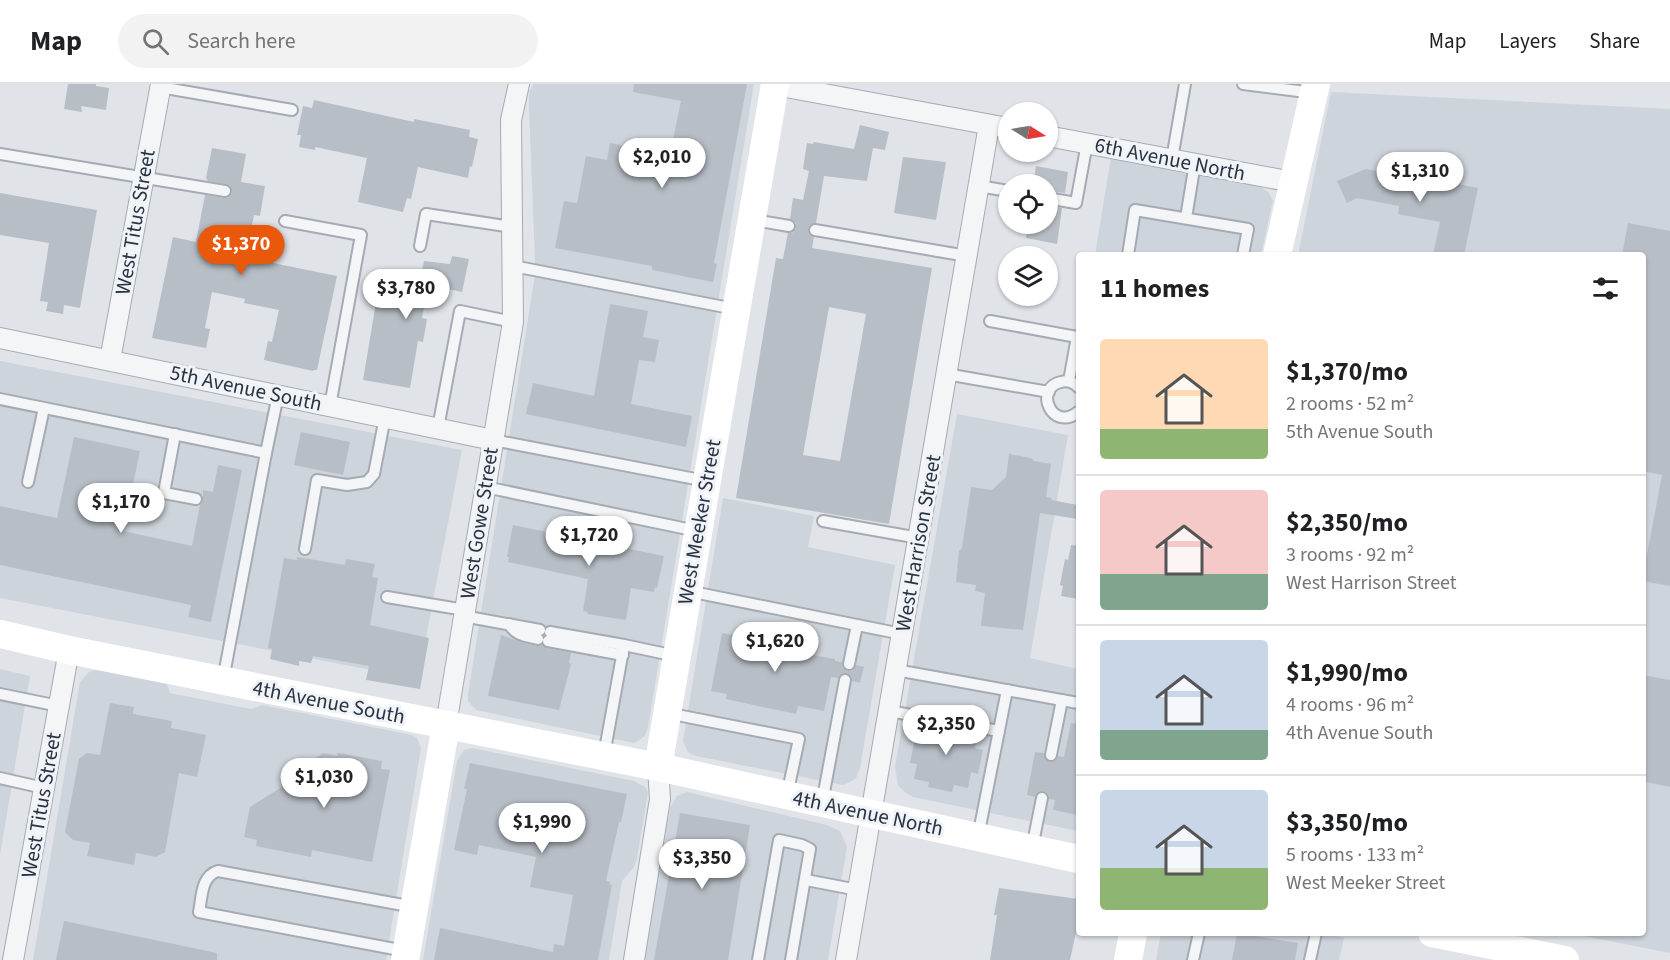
<!DOCTYPE html>
<html lang="en">
<head>
<meta charset="utf-8">
<style>
  :root { --surface:#fff; --page:#f2f2f2; --text:#202124; --muted:#757577; --line:#e0e0e0; --accent:#ea580c }
  body { margin:0; font-family:"Source Sans 3",sans-serif; background:var(--page); color:var(--text); height:100vh; display:flex; flex-direction:column; font-size:22px; white-space:nowrap }
  * { box-sizing:border-box; margin:0 }
  p { font-size:20px; color:var(--muted) }
  .icon { flex:none; width:33px; height:33px; fill:none; stroke:currentColor; stroke-width:2; stroke-linecap:round; stroke-linejoin:round }
  .map { position:relative; flex:1; overflow:hidden }
  .sheet { position:absolute; left:1076px; top:168px; width:570px; height:684px; display:flex; flex-direction:column; background:var(--surface); border-radius:6px; box-shadow:0 2px 4px #0004 }
  .sheet>* { flex:none }
  .needle { width:39px; rotate:101deg }
  .fabs { position:absolute; left:998px; top:18px; display:grid; gap:12px }
  .fabs a { display:grid; place-items:center; width:60px; height:60px; border-radius:50%; background:var(--surface); box-shadow:0 2px 4px #0004; font-size:30px }
  .price { position:absolute; translate:-50% -51px; padding:0 14px; border-radius:21px; background:#fff; color:#222; font-size:20px; line-height:39px; filter:drop-shadow(0 2px 3px #0008) }
  .price::after { content:''; position:absolute; left:50%; top:36px; width:18px; height:14px; margin-left:-9px; background:inherit; clip-path:polygon(0 0,100% 0,50% 100%) }
  .price.current { background:var(--accent); color:#fff }
  ul { padding:0; list-style:none }
  li { display:flex; align-items:center; gap:18px; height:150px; padding:0 24px }
  li+li { border-top:2px solid var(--line) }
  li span { display:grid; place-items:center; flex:none; width:168px; height:120px; border-radius:6px; color:#555 }
  li>.icon { margin-inline-start:auto }
  span .icon { width:72px; height:72px; fill:#fffc; stroke-width:1 }
  li b { font-size:26px }
  h2 { display:flex; justify-content:space-between; align-items:center; height:72px; padding:0 24px; font-size:26px }
  header { display:flex; align-items:center; gap:36px; box-sizing:border-box; height:84px; padding:0 30px; background:var(--surface); border-bottom:2px solid var(--line) }
  header strong { font-size:28px }
  nav { display:flex; gap:33px; margin-inline-start:auto; font-size:21px }
  .search { width:420px; height:54px; background:var(--page); display:flex; align-items:center; gap:15px; box-sizing:border-box; padding:0 21px; border-radius:33px; color:var(--muted); font-size:22px }
  .map>svg:first-child { display:block }
  .built { fill:#ced4db }
  .building { fill:#b7bec6; fill-rule:evenodd }
  .lines { fill:none; stroke-linecap:round; stroke-linejoin:round }
  .lane-casing { stroke:#a5abb3; stroke-width:14 }
  .street-casing { stroke:#a5abb3; stroke-width:22 }
  .lane { stroke:#f3f5f7; stroke-width:10 }
  .street { stroke:#f3f5f7; stroke-width:20 }
  .secondary { stroke:#fff; stroke-width:28 }
  .labels { text-anchor:middle; stroke-width:6; stroke-linejoin:round; paint-order:stroke }
  .street-label { font-size:21px; fill:#293341; stroke:#f0f3f7 }
</style>
</head>
<body>
<header>
<strong>Map</strong>
<div class="search"><svg class="icon" aria-label="search" viewBox="0 0 24 24"><circle cx="10" cy="10" r="6"/><path d="M15 15l6 6"/></svg>Search here</div>
<nav><a>Map</a><a>Layers</a><a>Share</a></nav>
</header>
<div class="map">
<svg width="1670" height="876" viewBox="0 0 1670 876">
  <rect width="100%" height="100%" fill="#e0e4e9"/>
  <g class="built">
    <polygon points="533,0 754,0 648,643 645,652 634,659 476,626 468,617 468,610 534,197 535,178 529,23 529,10"/>
    <polygon points="1331,8 1670,25 1670,869 1569,849 1642,849 1642,171 1298,171"/>
    <polygon points="1111,73 1261,103 1268,108 1273,116 1261,171 1095,171"/>
    <polygon points="0,277 462,366 418,595 0,514"/>
    <polygon points="957,330 1068,351 1030,574 1078,585 1078,747 913,713 905,708 898,701 895,683"/>
    <polygon points="723,414 814,432 808,463 895,481 860,684 856,694 850,698 843,701 696,672 688,668 685,662 683,657"/>
    <polygon points="0,585 30,592 0,771"/>
    <polygon points="96,586 167,600 170,609 251,625 262,621 412,651 417,654 421,664 386,876 33,876 80,598 89,588"/>
    <polygon points="472,664 634,697 645,703 648,708 637,774 634,783 622,797 609,876 423,876 457,677 464,666"/>
    <polygon points="687,708 827,741 840,747 847,763 828,876 644,876 670,724 677,712"/>
    <polygon points="1161,849 1320,849 1344,854 1339,876 1156,876"/>
  </g>
  <g class="building">
    <polygon points="68,0 96,0 96,2 109,4 106,26 81,22 82,28 64,25"/>
    <polygon points="634,0 747,0 714,179 717,180 713,198 652,186 652,182 555,164 564,117 577,119 586,72 607,76 610,59 670,70 681,17 633,8"/>
    <polygon points="314,16 414,38 414,35 470,46 469,53 478,55 472,83 470,82 468,94 418,83 411,115 407,114 403,128 358,118 367,74 315,63 315,66 299,63 301,51 297,51 303,22 312,24"/>
    <path d="M 860,41 L 889,48 L 885,66 L 873,64 L 867,97 L 824,92 L 816,139 L 810,141 L 808,145 L 810,151 L 814,153 L 812,164 L 932,184 L 889,440 L 736,414 L 776,174 L 783,175 L 788,149 L 792,149 L 796,144 L 796,139 L 790,135 L 793,114 L 803,116 L 809,87 L 803,85 L 807,59 L 813,60 L 814,58 L 854,65 ZM 829,223 L 866,230 L 840,377 L 803,371 Z"/>
    <polygon points="212,64 246,70 241,98 265,102 260,132 254,131 247,166 266,170 265,173 274,174 273,179 337,192 317,286 314,286 313,287 264,276 268,257 272,258 279,226 244,219 245,215 212,208 205,244 210,245 206,264 152,254 173,153 196,158 205,111 224,114 228,114 232,109 229,101 208,97 206,94"/>
    <polygon points="903,73 946,78 936,136 894,129"/>
    <polygon points="1036,82 1068,88 1065,109 1047,107 1047,100 1033,100"/>
    <polygon points="1366,85 1405,92 1406,90 1478,104 1464,171 1433,171 1440,138 1398,130 1399,122 1357,114 1347,119 1337,97"/>
    <polygon points="0,109 97,126 80,224 64,221 63,230 46,227 48,218 40,217 49,159 0,151"/>
    <polygon points="1047,122 1062,124 1057,160 1026,154 1028,140 1047,140"/>
    <polygon points="1628,139 1670,147 1670,502 1642,497 1662,391 1642,387 1642,171 1622,171"/>
    <polygon points="452,172 469,175 462,208 428,201 422,234 427,235 423,258 418,257 410,304 363,296 378,207 382,208 387,185 421,192 424,177 450,180"/>
    <polygon points="610,220 648,227 643,253 659,256 655,278 639,276 631,320 692,332 686,363 526,330 533,299 594,312"/>
    <polygon points="301,348 350,358 343,391 294,381"/>
    <polygon points="74,353 140,367 123,447 192,462 200,421 203,417 203,406 213,408 218,381 242,386 211,538 188,533 191,521 0,481 0,422 57,434"/>
    <polygon points="1009,370 1031,374 1034,377 1051,380 1046,413 1052,414 1051,416 1078,421 1078,435 1040,429 1023,546 981,542 985,509 975,507 976,501 956,498 959,467 962,464 971,403 992,406 1006,393"/>
    <polygon points="513,441 664,472 657,504 655,503 654,508 631,504 626,536 587,530 588,528 583,527 588,495 508,478 509,473 507,473"/>
    <polygon points="1071,461 1078,462 1078,515 1061,512 1063,502 1060,501 1065,475 1068,476"/>
    <polygon points="297,473 345,481 346,475 375,480 372,493 378,494 370,541 429,554 420,605 366,596 369,582 313,572 311,579 299,577 299,582 270,575 272,565 268,564 284,474 297,476"/>
    <polygon points="740,547 810,561 808,570 835,575 835,577 842,578 842,583 847,587 852,587 856,581 864,583 860,599 852,597 852,593 847,589 842,589 838,594 831,593 824,627 798,622 796,630 726,615 727,610 711,607 722,549 738,552"/>
    <polygon points="501,551 524,559 537,562 542,561 547,564 571,569 569,579 571,580 559,626 488,612"/>
    <polygon points="1642,591 1670,596 1670,703 1642,697"/>
    <polygon points="110,619 134,623 133,630 172,637 171,644 206,651 197,693 179,689 165,768 156,773 136,769 134,781 87,772 90,759 73,756 65,748 79,675 87,669 100,671"/>
    <polygon points="940,628 965,633 958,637 957,644 962,648 978,651 975,664 983,666 978,690 971,688 968,704 954,701 952,708 928,703 929,698 914,695 917,680 910,679 915,654 922,655 925,641 938,643 945,640 946,633"/>
    <polygon points="1071,639 1078,640 1078,731 1053,726 1055,716 1049,715 1049,711 1044,707 1039,707 1035,713 1027,711 1035,668 1044,669 1046,676 1050,678 1056,676 1058,672 1064,673"/>
    <polygon points="323,669 337,672 338,669 382,677 381,685 390,686 372,778 312,766 311,773 256,762 257,756 244,753 250,723 285,701 287,694"/>
    <polygon points="470,679 627,710 621,738 619,738 606,797 610,798 610,801 612,801 598,876 434,876 440,844 553,868 554,860 564,862 573,811 530,803 536,773 479,761 477,771 454,766 467,705 464,705"/>
    <polygon points="680,729 750,741 728,876 654,876"/>
    <polygon points="999,804 1078,815 1078,848 1076,848 1070,876 990,876 997,831 994,831"/>
    <polygon points="64,837 217,869 217,876 56,876"/>
    <polygon points="1237,849 1298,859 1295,876 1232,876"/>
  </g>
  <g class="lines">
    <defs>
      <g id="lane">
        <polyline points="1243,0 1314,9"/>
        <polyline points="160,3 292,26"/>
        <polyline points="0,70 225,107"/>
        <polyline points="1172,75 1185,0"/>
        <polyline points="979,102 1008,107"/>
        <polyline points="1047,114 1076,119 1087,59"/>
        <polyline points="1186,134 1195,79"/>
        <polyline points="754,136 789,142"/>
        <polyline points="285,137 361,151 330,322"/>
        <polyline points="815,146 967,172"/>
        <polyline points="420,162 426,130 512,143"/>
        <polyline points="1128,171 1135,126 1248,145 1243,171"/>
        <polyline points="513,182 735,225"/>
        <polyline points="990,237 1077,253 1069,297"/>
        <polyline points="946,290 1049,308"/>
        <path d="M 1078,303 C 1073,298 1068,296 1061,298 C 1033,304 1052,349 1078,328"/>
        <polyline points="0,315 266,369 278,311"/>
        <polyline points="438,344 460,227 513,238"/>
        <polyline points="175,350 164,409 196,415"/>
        <polyline points="493,356 706,397"/>
        <polyline points="28,398 44,324"/>
        <polyline points="485,403 697,447"/>
        <polyline points="823,437 919,454"/>
        <polyline points="305,465 317,396 347,401 367,398 374,390 385,333"/>
        <polyline points="688,507 902,550"/>
        <polyline points="387,513 465,526"/>
        <polyline points="463,532 540,546"/>
        <path d="M 509,540 C 516,552 526,552 538,555"/>
        <polyline points="550,548 624,561"/>
        <polyline points="548,557 623,571"/>
        <polyline points="849,580 857,541"/>
        <polyline points="896,586 1078,619"/>
        <polyline points="223,596 266,369"/>
        <polyline points="0,610 59,622"/>
        <polyline points="889,627 939,636"/>
        <polyline points="667,629 799,655 787,711"/>
        <polyline points="964,641 999,647"/>
        <polyline points="604,671 624,561 676,572"/>
        <polyline points="1051,671 1062,616"/>
        <polyline points="0,694 44,704"/>
        <polyline points="822,719 845,596"/>
        <polyline points="978,753 1007,606"/>
        <polyline points="1032,764 1042,714"/>
        <polyline points="806,796 858,806"/>
        <path d="M 405,867 L 199,828 C 202,813 201,792 218,787 L 414,823"/>
        <polyline points="758,876 779,756 802,761 810,765 791,876"/>
        <polyline points="1193,876 1199,849"/>
        <polyline points="1310,876 1316,849"/>
      </g>
      <g id="street">
        <polyline points="775,1 1008,44"/>
        <polyline points="1047,52 1293,98"/>
        <polyline points="0,254 493,356"/>
        <polyline points="110,276 161,0"/>
        <polyline points="446,641 513,238 511,36 519,0"/>
        <polyline points="13,876 69,566"/>
        <polyline points="634,876 660,715 658,683"/>
        <polyline points="846,876 989,41"/>
      </g>
    </defs>
    <use href="#lane" class="lane-casing"/>
    <use href="#street" class="street-casing"/>
    <use href="#lane" class="lane"/>
    <use href="#street" class="street"/>
    <g class="secondary">
      <polyline points="1277,171 1316,0"/>
      <polyline points="0,550 69,566 658,683 1078,775"/>
      <polyline points="658,683 775,0"/>
      <polyline points="1432,849 1565,876"/>
      <polyline points="405,876 446,641"/>
      <polyline points="1128,876 1133,849"/>
    </g>
  </g>
  <g class="labels">
    <g class="street-label">
      <text transform="translate(1170 75) rotate(11)" y="7">6th Avenue North</text>
      <text transform="translate(135 138) rotate(-80)" y="7">West Titus Street</text>
      <text transform="translate(246 304) rotate(12)" y="7">5th Avenue South</text>
      <text transform="translate(699 438) rotate(-80)" y="7">West Meeker Street</text>
      <text transform="translate(479 439) rotate(-81)" y="7">West Gowe Street</text>
      <text transform="translate(918 459) rotate(-80)" y="7">West Harrison Street</text>
      <text transform="translate(329 618) rotate(11)" y="7">4th Avenue South</text>
      <text transform="translate(41 721) rotate(-80)" y="7">West Titus Street</text>
      <text transform="translate(868 729) rotate(12)" y="7">4th Avenue North</text>
    </g>
  </g>
</svg>
<div class="fabs">
<a><svg class="needle" viewBox="-14 -14 28 28"><path d="M0-13l5 13h-10z" fill="#e53935"/><path d="M0 13l5-13h-10z" fill="#757577"/></svg></a>
<a><svg class="icon" aria-label="locate" viewBox="0 0 24 24"><circle cx="12" cy="12" r="6"/><path d="M12 2v4M12 18v4M2 12h4M18 12h4"/></svg></a>
<a><svg class="icon" aria-label="layers" viewBox="0 0 24 24"><path d="M12 4l9 5-9 5-9-5zM3 14l9 5 9-5"/></svg></a>
</div>
<b class="price" style="left:662px;top:105px">$2,010</b>
<b class="price" style="left:1420px;top:119px">$1,310</b>
<b class="price current" style="left:241px;top:192px">$1,370</b>
<b class="price" style="left:406px;top:236px">$3,780</b>
<b class="price" style="left:121px;top:450px">$1,170</b>
<b class="price" style="left:589px;top:483px">$1,720</b>
<b class="price" style="left:775px;top:589px">$1,620</b>
<b class="price" style="left:946px;top:672px">$2,350</b>
<b class="price" style="left:324px;top:725px">$1,030</b>
<b class="price" style="left:542px;top:770px">$1,990</b>
<b class="price" style="left:702px;top:806px">$3,350</b>
<section class="sheet">
<h2>11 homes<svg class="icon" aria-label="filters" viewBox="0 0 24 24"><path d="M4 7h16M4 17h16"/><circle cx="9" cy="7" r="2"/><circle cx="15" cy="17" r="2"/></svg></h2>
<ul>
<li><span style="background:linear-gradient(#ffd9b3 75%,#8fb573 0)"><svg class="icon" aria-label="home" viewBox="0 0 24 24"><path d="M3 11l9-7 9 7M6 9v11h12V9"/></svg></span><div><b>$1,370/mo</b><p>2 rooms · 52 m²</p><p>5th Avenue South</p></div></li>
<li><span style="background:linear-gradient(#f6c9c9 70%,#7fa58c 0)"><svg class="icon" aria-label="home" viewBox="0 0 24 24"><path d="M3 11l9-7 9 7M6 9v11h12V9"/></svg></span><div><b>$2,350/mo</b><p>3 rooms · 92 m²</p><p>West Harrison Street</p></div></li>
<li><span style="background:linear-gradient(#c9d6e8 75%,#7fa58c 0)"><svg class="icon" aria-label="home" viewBox="0 0 24 24"><path d="M3 11l9-7 9 7M6 9v11h12V9"/></svg></span><div><b>$1,990/mo</b><p>4 rooms · 96 m²</p><p>4th Avenue South</p></div></li>
<li><span style="background:linear-gradient(#c9d6e8 65%,#8fb573 0)"><svg class="icon" aria-label="home" viewBox="0 0 24 24"><path d="M3 11l9-7 9 7M6 9v11h12V9"/></svg></span><div><b>$3,350/mo</b><p>5 rooms · 133 m²</p><p>West Meeker Street</p></div></li>
</ul>
</section>
</div>
</body>
</html>
